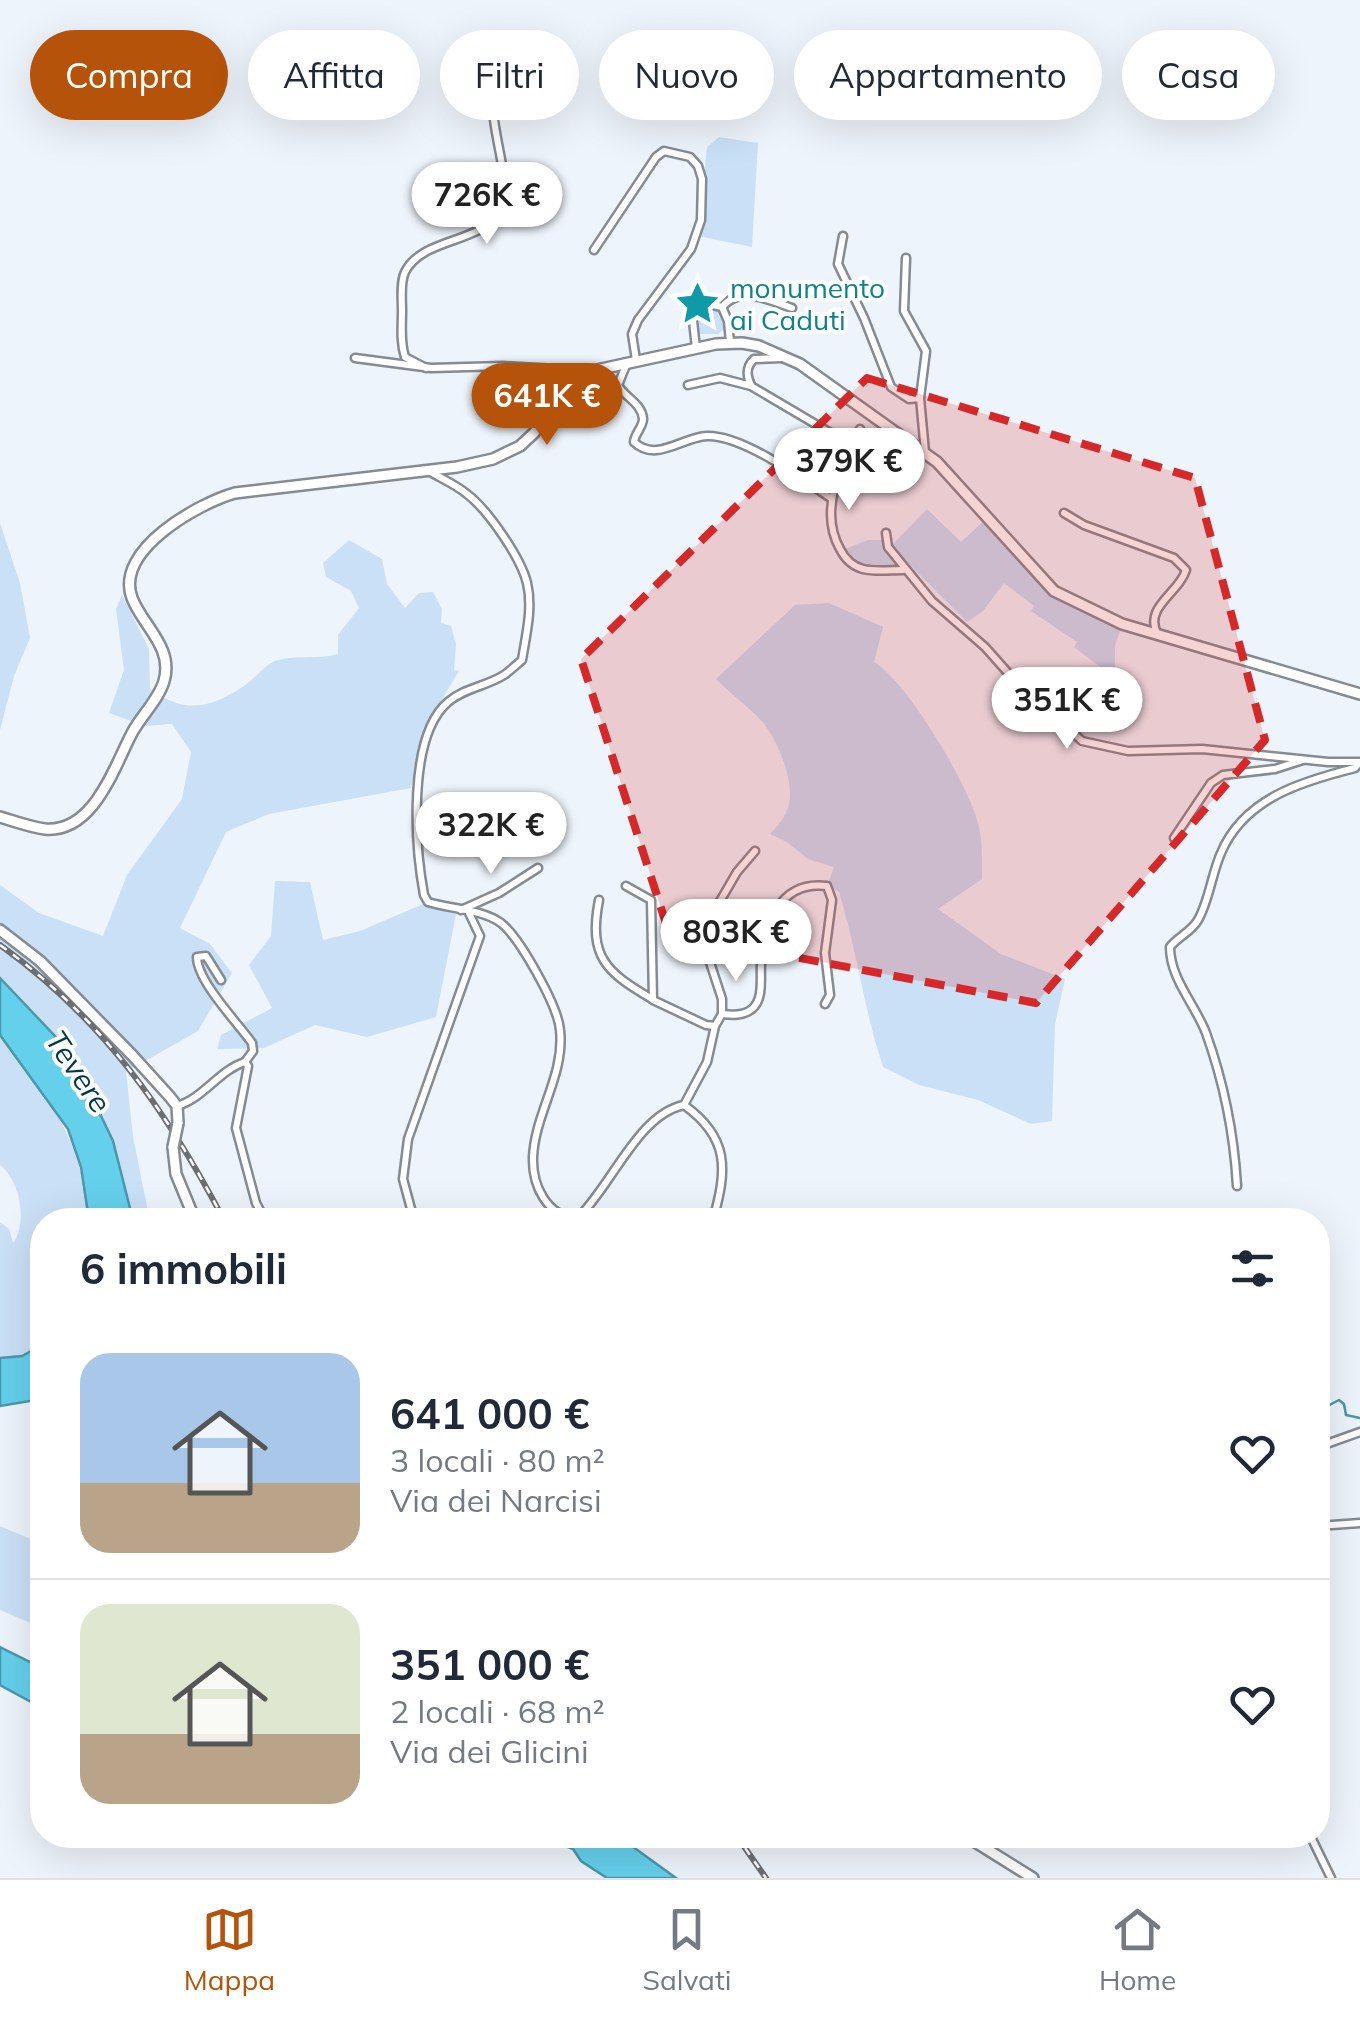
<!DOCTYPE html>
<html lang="it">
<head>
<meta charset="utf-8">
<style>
  :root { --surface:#fff; --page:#f2f2f3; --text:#1f2937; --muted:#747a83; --line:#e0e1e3; --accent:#b45309 }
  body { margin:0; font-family:Mulish,sans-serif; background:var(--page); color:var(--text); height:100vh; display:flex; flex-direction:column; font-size:38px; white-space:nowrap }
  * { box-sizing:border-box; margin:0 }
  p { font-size:32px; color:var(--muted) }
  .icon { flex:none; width:55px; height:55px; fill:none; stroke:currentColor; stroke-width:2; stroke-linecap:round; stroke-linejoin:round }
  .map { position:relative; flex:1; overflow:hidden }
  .sheet { position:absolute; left:30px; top:1208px; width:1300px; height:640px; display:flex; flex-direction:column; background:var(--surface); border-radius:40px; box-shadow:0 10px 40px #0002 }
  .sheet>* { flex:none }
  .guide { position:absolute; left:30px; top:30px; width:1300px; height:90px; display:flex; gap:20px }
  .price { position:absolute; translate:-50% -85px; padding:0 22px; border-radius:35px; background:#fff; color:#222; font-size:32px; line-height:65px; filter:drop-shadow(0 2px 5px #0008) }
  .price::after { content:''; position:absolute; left:50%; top:60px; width:30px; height:22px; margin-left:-15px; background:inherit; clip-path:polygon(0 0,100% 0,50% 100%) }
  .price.on { background:var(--accent); color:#fff }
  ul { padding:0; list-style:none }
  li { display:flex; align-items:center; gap:30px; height:250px; padding:0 50px }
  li+li { border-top:2px solid var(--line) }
  li span { display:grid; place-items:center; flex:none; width:280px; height:200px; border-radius:30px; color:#555 }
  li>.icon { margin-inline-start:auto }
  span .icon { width:120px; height:120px; fill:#fffc; stroke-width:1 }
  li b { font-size:42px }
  h2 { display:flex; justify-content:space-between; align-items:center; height:120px; padding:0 50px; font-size:42px }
  .pill { padding:0 35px; border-radius:45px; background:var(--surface); box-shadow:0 10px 40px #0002; font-size:35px; line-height:90px }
  .pill.on { background:var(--accent); color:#fff }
  .tabs { display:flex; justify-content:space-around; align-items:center; height:140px; border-top:2px solid var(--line); background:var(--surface); font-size:28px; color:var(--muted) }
  .tabs a { display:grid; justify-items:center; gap:5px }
  .tabs .on { color:var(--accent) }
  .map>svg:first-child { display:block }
  .green { fill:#cae0f6 }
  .water { fill:#65d0ec; stroke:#4b97ab; stroke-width:2.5 }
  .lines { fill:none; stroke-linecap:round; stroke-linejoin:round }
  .stream { stroke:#4b97ab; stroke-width:2.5 }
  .street-casing { stroke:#858b92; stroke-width:11 }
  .secondary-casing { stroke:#858b92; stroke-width:14 }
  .street { stroke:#fff; stroke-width:6 }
  .secondary { stroke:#fff; stroke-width:9 }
  .rail-casing { stroke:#6b6e73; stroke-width:6 }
  .rail { stroke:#fff; stroke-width:2.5; stroke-dasharray:8; stroke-linecap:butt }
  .secondary-bridge-casing { stroke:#858b92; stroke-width:14; stroke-linecap:butt }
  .secondary-bridge { stroke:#fff; stroke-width:9 }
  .marked { fill:#d62828; fill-opacity:0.2; stroke:#d62828; stroke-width:8; stroke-dasharray:20 12; stroke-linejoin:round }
  .labels { text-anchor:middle; stroke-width:8; stroke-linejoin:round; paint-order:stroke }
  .culture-label { font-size:28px; fill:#0d838f; stroke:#fff; text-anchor:start }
  .water-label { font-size:30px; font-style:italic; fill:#043844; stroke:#fff }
</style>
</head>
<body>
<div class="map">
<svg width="1360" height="1878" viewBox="0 0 1360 1878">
  <rect width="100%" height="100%" fill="#eef4fb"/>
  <g class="green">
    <polygon points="719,137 758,143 752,247 698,236 707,147"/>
    <polygon points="710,307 721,310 725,328 718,334 697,334 695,313"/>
    <polygon points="927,509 961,542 986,519 1054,591 1122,624 1115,646 1115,673 1112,676 1074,647 1077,642 1031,611 1034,606 1004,583 983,611 967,622 891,546"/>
    <polygon points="0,523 20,583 30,638 14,676 0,730"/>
    <path d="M 349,540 L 382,559 L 387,584 L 405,608 L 419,593 L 433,592 L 442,609 L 441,623 L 451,626 L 456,644 L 454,670 L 459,671 C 433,712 421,741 411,788 L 269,814 L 226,832 L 180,928 L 210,944 L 232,973 L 198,1031 L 126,1072 L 133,1136 L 149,1217 L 172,1217 L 173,1220 L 133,1220 L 113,1141 L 71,1053 L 0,978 L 0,885 L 39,913 L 103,936 L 127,875 L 182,799 L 191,752 L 172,724 L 144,726 L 109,713 L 124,670 L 116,609 L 122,595 L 149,649 L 150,689 C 185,714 209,709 244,686 C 254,679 264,666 275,661 C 295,654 318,660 338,654 L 338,635 L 359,608 L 351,591 L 326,577 L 323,563 Z"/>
    <polygon points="868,540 886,540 904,570 864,569 840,551"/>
    <path d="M 829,603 L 883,627 L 874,662 C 906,680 970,787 978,824 C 983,841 982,861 982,879 L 938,909 L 1001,954 L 1065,979 L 1055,1024 L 1052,1121 L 1031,1124 L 978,1100 L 919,1085 L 883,1067 C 864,1010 857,950 839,892 L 827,886 L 834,867 L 808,859 L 787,842 L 770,834 C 781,823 791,810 790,793 C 790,770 774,732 757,716 C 743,703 729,692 716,679 L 795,605 Z"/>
    <polygon points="275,881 310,882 323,940 360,931 428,902 456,914 436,1017 367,1037 315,1025 264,1048 217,1049 221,1035 272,1008 249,965 271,936"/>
    <path d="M 0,1035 C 48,1099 82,1136 89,1220 L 42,1220 L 42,1345 L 22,1356 L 0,1358 L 0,1222 L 9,1229 L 13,1243 C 28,1223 20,1180 0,1165 Z"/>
    <polygon points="0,1526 42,1544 42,1628 0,1610"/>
  </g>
  <g class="water">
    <polygon points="0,978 71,1053 113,1141 133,1220 89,1220 81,1167 68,1129 0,1035"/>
    <polygon points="42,1345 42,1399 0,1406 0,1358 22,1356"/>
    <polygon points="0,1647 42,1668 42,1708 0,1685"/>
    <polygon points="539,1835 610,1835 625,1841 676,1878 607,1878 581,1861 573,1849"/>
  </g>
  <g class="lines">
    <polyline class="stream" points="1318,1411 1339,1400 1344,1404 1346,1415 1360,1418"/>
    <defs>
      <g id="street">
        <polyline points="843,236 838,264 864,318 891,387 909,399 920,398 925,452"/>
        <polyline points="594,250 656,157 664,151 690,157 698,166 702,179 701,220 691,249 638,320 632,334 636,360"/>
        <polyline points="906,258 904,311 926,351 920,398"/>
        <path d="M 722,307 C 741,285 768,300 792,308"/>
        <polyline points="696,348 692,312 708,304 722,307 728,321 730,342"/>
        <polyline points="355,358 431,368 503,366 590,371"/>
        <path d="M 627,363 L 618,385 C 624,397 642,403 643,419 C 643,427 635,433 634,442 C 656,463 682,437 707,436 C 743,435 803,479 832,499"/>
        <path d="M 426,368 L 405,357 C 400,342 402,326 402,311 C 402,300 400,282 405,272 C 425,232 501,246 505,195 C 507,177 494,133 493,110"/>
        <polyline points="688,385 720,378 751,386 851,445"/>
        <path d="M 751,385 C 746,375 746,367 754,359 L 782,358"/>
        <path d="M 860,429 C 841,464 818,510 840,549 C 845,559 852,566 863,569 C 875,572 890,570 903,570"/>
        <path d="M 427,470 C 440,478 455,484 467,494 C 488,510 521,558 527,583 C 533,608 526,635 522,660 C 516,665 510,671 504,675 C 487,686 464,688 448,702 C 407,737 415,846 424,895 L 428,902 C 450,909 482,909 501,923 C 520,938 558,1006 560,1030 C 565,1075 535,1113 533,1157 C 532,1186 547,1216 577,1219 C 611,1187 638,1114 684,1105 C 730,1138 727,1170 713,1220"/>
        <path d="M 1064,513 L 1084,525 L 1174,558 L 1186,570 C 1179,593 1144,607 1157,633"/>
        <polyline points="886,533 888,547 932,601 985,647 1009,674 1082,741 1128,751 1202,749 1328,762 1360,762"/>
        <polyline points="1174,838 1211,783 1223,775 1275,769 1303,760"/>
        <polyline points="626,886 651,900 653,1000 706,1025 715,1026"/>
        <path d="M 599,900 C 588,957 606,972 652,999"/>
        <polyline points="461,910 499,893 538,868"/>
        <path d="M 221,980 L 206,956 L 197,957 C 197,981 237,1022 252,1043 L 253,1051 L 245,1062"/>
        <path d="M 722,1014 C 732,1015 743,1016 752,1009 C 764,999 760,978 761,964 C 765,924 779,880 827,886 L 832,900 L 825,953 L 830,995 L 825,1004"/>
        <polyline points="684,1105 707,1062 715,1026 722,1014 722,999 702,938 705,927 737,872 755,851"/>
        <path d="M 177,1106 C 204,1098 219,1070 245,1062 L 248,1066 L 236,1128 L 256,1203 L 265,1220"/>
        <path d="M 1237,1186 C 1234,1134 1224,1083 1206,1033 C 1195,1004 1170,979 1170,947 C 1178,937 1192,931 1198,920 C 1209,901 1212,873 1221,853 C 1244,798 1303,781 1355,768 L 1359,763"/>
        <polyline points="414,1220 403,1179 408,1139 480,936 469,913"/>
        <polyline points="1318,1447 1360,1432"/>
        <polyline points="1318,1526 1360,1523"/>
        <polyline points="1310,1835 1331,1878"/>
      </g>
      <g id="secondary">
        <path d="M 0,817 C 14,821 30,827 45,829 C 94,833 114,767 132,733 C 141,716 159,699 164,681 C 174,647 142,625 132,598 C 114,550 199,503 235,493 L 457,467 L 493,459 L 520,446 L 534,433 L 561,393 L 592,371 L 716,344 L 742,343 L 759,346 L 800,364 L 937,462 L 1054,591 L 1122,624 L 1360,694"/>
        <polyline points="0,930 40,961 132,1055 170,1097 177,1106 178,1123"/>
        <polyline points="173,1147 176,1174 195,1220"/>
        <polyline points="964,1835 1033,1878"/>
      </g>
    </defs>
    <use href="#street" class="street-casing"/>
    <use href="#secondary" class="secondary-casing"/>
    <use href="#street" class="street"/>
    <use href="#secondary" class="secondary"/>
    <defs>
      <g id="rail">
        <path d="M 0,945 C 103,1019 166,1110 224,1220"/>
        <polyline points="736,1835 766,1878"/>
      </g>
    </defs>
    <use href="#rail" class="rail-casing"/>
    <use href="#rail" class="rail"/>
    <defs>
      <polyline id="secondary-bridge" points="173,1147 178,1123"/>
    </defs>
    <use href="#secondary-bridge" class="secondary-bridge-casing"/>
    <use href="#secondary-bridge" class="secondary-bridge"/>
  </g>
  <path class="marked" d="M 867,378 L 1195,478 L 1265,740 L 1036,1003 L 669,933 L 581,659 Z"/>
  <defs>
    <symbol id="sight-bare" viewBox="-9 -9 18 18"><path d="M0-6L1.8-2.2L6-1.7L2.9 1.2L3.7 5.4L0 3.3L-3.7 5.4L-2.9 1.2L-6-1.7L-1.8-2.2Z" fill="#0f9aa8" stroke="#fff" stroke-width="2.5" paint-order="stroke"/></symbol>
  </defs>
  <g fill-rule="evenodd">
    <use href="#sight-bare" x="666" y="272" width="63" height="63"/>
  </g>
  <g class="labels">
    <g class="culture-label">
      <text x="730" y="298">monumento<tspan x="730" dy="32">ai Caduti</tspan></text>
    </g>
    <g class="water-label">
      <text transform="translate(78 1072) rotate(56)" y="10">Tevere</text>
    </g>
  </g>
</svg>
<b class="price" style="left:487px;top:247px">726K €</b>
<b class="price on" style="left:547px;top:448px">641K €</b>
<b class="price" style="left:849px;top:513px">379K €</b>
<b class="price" style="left:1067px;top:752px">351K €</b>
<b class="price" style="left:491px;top:877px">322K €</b>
<b class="price" style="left:736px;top:984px">803K €</b>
<div class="guide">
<a class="pill on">Compra</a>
<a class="pill">Affitta</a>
<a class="pill">Filtri</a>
<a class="pill">Nuovo</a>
<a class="pill">Appartamento</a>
<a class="pill">Casa</a>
</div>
<section class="sheet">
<h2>6 immobili<svg class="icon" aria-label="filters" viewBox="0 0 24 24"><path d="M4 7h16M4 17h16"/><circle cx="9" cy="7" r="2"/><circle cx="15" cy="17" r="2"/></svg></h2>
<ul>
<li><span style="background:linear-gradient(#a9c7e8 65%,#b9a48a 0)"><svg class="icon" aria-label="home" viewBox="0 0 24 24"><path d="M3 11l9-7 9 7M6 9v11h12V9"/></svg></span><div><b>641 000 €</b><p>3 locali · 80 m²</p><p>Via dei Narcisi</p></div><svg class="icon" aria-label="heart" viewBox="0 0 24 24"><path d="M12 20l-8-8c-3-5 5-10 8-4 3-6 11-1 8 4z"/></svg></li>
<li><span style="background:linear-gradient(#dfe7d0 65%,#b9a48a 0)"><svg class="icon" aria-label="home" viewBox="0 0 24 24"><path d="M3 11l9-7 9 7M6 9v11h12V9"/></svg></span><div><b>351 000 €</b><p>2 locali · 68 m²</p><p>Via dei Glicini</p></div><svg class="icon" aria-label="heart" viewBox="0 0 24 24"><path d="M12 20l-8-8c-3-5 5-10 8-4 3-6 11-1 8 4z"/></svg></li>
</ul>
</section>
</div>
<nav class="tabs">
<a class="on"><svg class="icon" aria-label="map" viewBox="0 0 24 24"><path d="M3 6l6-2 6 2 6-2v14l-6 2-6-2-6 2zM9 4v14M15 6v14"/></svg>Mappa</a>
<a><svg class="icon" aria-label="saved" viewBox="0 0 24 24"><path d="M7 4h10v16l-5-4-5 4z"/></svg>Salvati</a>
<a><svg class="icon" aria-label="home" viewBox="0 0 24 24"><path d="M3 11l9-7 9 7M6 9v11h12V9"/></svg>Home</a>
</nav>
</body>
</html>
